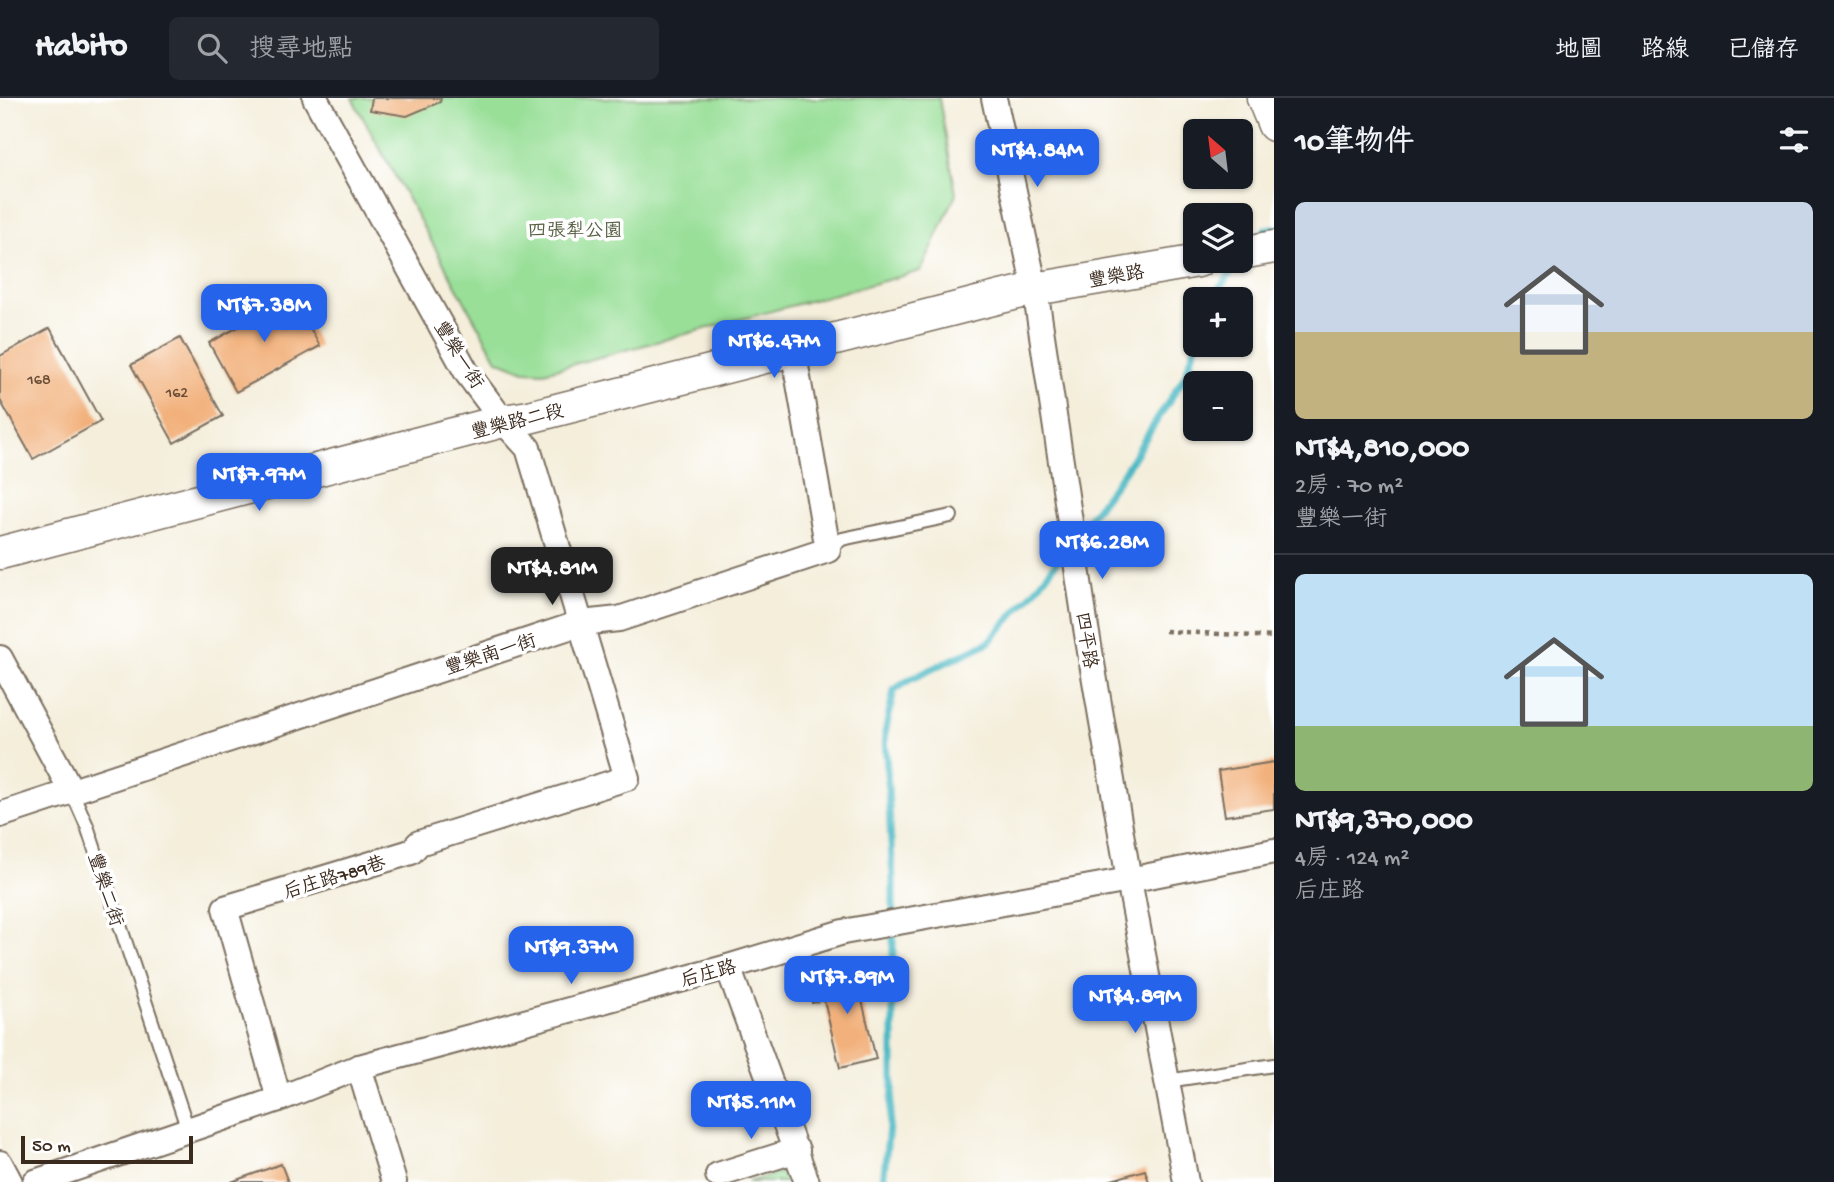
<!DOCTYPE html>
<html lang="zh-TW">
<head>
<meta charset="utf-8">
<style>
  :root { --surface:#171b24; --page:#242831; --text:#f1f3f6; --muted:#9ea1a6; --line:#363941; --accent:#2563eb }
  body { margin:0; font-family:"Gochi Hand","LXGW WenKai TC",sans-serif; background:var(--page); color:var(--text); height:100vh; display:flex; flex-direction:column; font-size:26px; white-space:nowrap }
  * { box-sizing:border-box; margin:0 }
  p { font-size:23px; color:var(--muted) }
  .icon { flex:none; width:38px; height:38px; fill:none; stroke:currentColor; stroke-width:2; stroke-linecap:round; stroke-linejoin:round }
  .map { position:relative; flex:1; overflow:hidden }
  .sheet { display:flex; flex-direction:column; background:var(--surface); width:560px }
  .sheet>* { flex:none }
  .needle { width:46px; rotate:332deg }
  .fabs { position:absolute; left:1183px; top:21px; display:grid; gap:14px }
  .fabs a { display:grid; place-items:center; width:70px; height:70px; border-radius:10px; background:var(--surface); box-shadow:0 2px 5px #0004; font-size:35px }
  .scale { position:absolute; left:21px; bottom:18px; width:172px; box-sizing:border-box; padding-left:7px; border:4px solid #3b2a1e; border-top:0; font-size:19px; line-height:24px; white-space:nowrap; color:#3b2a1e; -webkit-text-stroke:5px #fff; paint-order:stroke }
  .price { position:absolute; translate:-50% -60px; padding:0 16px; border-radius:14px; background:var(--accent); color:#fff; font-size:23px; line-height:46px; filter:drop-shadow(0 2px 4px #0008) }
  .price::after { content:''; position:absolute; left:50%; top:42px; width:21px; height:16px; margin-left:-10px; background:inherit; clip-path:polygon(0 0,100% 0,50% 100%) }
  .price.active { background:#222; color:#fff }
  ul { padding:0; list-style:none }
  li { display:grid; align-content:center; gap:14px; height:371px; padding:0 21px }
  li+li { border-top:2px solid var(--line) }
  li span { display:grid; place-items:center; height:217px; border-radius:10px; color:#555 }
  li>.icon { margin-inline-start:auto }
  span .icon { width:126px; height:126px; fill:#fffc; stroke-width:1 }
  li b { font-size:30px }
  h2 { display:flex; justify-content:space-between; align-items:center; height:84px; padding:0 21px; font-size:30px }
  header { display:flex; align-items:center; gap:42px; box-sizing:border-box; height:98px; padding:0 35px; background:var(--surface); border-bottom:2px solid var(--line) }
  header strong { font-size:33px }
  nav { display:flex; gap:38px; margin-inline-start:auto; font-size:24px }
  .search { width:490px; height:63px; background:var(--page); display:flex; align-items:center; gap:18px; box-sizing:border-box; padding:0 24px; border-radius:10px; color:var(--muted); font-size:26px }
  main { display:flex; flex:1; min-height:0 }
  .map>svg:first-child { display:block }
  .green { fill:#99df98; stroke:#6a845b; stroke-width:2 }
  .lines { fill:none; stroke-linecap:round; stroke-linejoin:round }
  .stream { stroke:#4bb9c5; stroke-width:7 }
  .building { fill:#f2b17c }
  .service-casing { stroke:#7c6f60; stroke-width:16 }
  .minor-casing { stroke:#7c6f60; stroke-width:28 }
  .tertiary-casing { stroke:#7c6f60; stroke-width:35 }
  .path { stroke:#7c6f60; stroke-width:4.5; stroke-dasharray:5 5; stroke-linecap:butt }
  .service { stroke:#fff; stroke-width:12 }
  .minor { stroke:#fff; stroke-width:24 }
  .tertiary { stroke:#fff; stroke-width:32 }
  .labels { text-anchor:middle; stroke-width:7; stroke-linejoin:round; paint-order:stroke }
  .number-label { font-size:16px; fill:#694c36 }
  .park-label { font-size:19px; fill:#576043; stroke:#fff }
  .street-label { font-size:19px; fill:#3b2a1e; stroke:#fff }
</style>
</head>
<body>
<header>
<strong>Habito</strong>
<div class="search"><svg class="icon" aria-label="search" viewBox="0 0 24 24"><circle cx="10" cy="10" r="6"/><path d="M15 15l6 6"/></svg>搜尋地點</div>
<nav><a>地圖</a><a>路線</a><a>已儲存</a></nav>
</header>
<main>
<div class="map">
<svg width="1274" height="1084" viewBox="0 0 1274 1084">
  <rect width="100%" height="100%" fill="#fff"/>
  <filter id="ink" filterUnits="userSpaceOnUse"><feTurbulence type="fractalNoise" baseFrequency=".0143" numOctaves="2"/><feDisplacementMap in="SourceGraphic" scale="14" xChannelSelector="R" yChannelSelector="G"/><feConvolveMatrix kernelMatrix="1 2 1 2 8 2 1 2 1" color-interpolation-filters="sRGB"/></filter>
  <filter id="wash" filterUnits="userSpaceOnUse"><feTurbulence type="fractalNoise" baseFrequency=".00686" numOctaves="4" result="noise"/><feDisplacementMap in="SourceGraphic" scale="28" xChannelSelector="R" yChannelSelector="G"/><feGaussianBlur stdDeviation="1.57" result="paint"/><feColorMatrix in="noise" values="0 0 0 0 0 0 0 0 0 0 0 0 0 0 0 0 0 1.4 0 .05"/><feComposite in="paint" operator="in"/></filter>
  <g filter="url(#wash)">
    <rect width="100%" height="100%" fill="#f4eedb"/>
    <g class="green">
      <polygon points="352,0 939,0 956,96 921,173 544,274 525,273 497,262"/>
      <polygon points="789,1072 793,1084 748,1084"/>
    </g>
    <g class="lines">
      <g class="stream">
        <polyline points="1258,141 1265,132 1274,130"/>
        <polyline points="1211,201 1240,163"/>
        <polyline points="1078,435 1124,374 1185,278 1196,247"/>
        <polyline points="883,1084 893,992 893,782 885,635 894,592 909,582 989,544 1037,490 1067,450"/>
      </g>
    </g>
    <g id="blocks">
      <g class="building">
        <polygon points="372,0 441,0 440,4 407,18 370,12"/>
        <polygon points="293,199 320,248 236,294 209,245"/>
        <polygon points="50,230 101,323 33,361 0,302 0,258"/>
        <polygon points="180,240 223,318 174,345 131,267"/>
        <polygon points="1274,664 1274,711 1225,718 1218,673"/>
        <polygon points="872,871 876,890 860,894 876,961 840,970 824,902 812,905 808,887"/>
        <polygon points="281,1066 288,1084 231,1084"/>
        <polygon points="1145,1072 1149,1084 1108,1084 1108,1083"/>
      </g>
    </g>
  </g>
  <g filter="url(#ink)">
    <use href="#blocks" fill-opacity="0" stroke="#7c6f60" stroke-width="2"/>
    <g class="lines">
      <defs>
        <g id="service">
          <polyline points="828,452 842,441 951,418"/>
          <polyline points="72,694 87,728 188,1032"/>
          <polyline points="1167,983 1274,967"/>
        </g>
        <g id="minor">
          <polyline points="994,0 1035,191 1086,530 1129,782 1186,1084"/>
          <polyline points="0,560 72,694"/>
          <polyline points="0,717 581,525 619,521 828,452 793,251"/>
          <polyline points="728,869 807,1084"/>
          <polyline points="359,969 394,1084"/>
          <polyline points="279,1001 225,810 411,754 419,745 627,680 528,350 503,323 467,275 315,0"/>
          <polyline points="0,1065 10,1084"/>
          <polyline points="718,1077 797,1052"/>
          <polyline points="35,1084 279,1001 359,969 728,869 843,834 1129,782 1274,753"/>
        </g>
        <g id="tertiary">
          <polyline points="1263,0 1274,27"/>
          <polyline points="1241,155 1274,149"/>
          <polyline points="0,455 503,323 529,319 1001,199 1035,191 1198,163"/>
        </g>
      </defs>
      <use href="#service" class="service-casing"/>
      <use href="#minor" class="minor-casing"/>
      <use href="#tertiary" class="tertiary-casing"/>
      <polyline class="path" points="1165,533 1274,539"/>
      <use href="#service" class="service"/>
      <use href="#minor" class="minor"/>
      <use href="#tertiary" class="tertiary"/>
    </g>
  </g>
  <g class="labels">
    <g class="number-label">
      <text x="39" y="286">168</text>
      <text x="177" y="299">162</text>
    </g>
    <g class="park-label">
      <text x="575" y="138">四張犁公園</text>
    </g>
    <g class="street-label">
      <text transform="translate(1116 177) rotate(-10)" y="7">豐樂路</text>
      <text transform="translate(460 256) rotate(58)" y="7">豐樂一街</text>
      <text transform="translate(517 322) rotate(-14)" y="7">豐樂路二段</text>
      <text transform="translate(1088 542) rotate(81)" y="7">四平路</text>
      <text transform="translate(490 555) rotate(-18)" y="7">豐樂南一街</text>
      <text transform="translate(334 778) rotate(-17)" y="7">后庄路789巷</text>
      <text transform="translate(107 791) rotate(72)" y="7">豐樂二街</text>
      <text transform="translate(708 874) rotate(-15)" y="7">后庄路</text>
    </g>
  </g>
</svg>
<div class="fabs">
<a><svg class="needle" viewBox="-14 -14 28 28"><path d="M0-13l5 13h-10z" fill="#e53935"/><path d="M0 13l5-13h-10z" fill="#9ea1a6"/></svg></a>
<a><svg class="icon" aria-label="layers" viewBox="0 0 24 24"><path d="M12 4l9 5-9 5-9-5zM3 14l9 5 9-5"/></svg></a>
<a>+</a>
<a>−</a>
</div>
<div class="scale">50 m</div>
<b class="price" style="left:1037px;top:91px">NT$4.84M</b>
<b class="price" style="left:264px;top:246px">NT$7.38M</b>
<b class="price" style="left:774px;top:282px">NT$6.47M</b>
<b class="price" style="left:259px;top:415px">NT$7.97M</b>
<b class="price" style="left:1102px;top:483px">NT$6.28M</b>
<b class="price active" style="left:552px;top:509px">NT$4.81M</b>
<b class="price" style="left:571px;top:888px">NT$9.37M</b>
<b class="price" style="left:847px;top:918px">NT$7.89M</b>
<b class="price" style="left:1135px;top:937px">NT$4.89M</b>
<b class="price" style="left:751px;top:1043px">NT$5.11M</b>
</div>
<section class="sheet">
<h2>10筆物件<svg class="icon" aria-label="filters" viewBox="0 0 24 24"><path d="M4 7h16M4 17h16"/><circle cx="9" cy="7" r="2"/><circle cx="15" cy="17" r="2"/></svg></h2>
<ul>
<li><span style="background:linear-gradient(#c9d6e8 60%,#c2b280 0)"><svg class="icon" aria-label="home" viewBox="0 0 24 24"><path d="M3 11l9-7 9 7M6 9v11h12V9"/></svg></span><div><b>NT$4,810,000</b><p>2房 · 70 m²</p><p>豐樂一街</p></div></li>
<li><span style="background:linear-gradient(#bfe0f5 70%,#8fb573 0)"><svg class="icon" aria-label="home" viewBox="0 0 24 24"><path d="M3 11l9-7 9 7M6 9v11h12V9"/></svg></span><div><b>NT$9,370,000</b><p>4房 · 124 m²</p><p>后庄路</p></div></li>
</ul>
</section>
</main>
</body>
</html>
